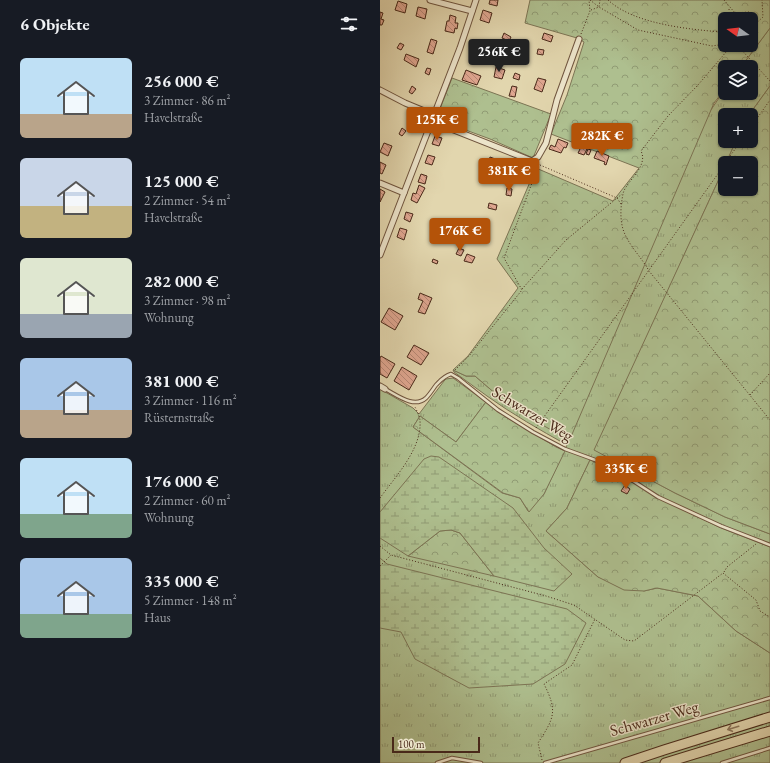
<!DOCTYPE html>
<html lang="de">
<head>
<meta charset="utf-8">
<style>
  :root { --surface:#171b24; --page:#20242c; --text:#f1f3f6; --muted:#9ea1a6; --accent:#b45309 }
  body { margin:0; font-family:"EB Garamond",serif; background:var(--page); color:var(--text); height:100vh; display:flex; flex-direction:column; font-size:15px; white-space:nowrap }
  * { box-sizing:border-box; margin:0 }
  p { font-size:13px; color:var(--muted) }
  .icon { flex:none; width:22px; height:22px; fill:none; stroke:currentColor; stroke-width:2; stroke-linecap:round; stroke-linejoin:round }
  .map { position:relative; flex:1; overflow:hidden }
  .details { display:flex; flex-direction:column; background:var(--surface); width:380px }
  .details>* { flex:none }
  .needle { width:26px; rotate:284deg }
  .fabs { position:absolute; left:338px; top:12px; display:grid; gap:8px }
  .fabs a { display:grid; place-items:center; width:40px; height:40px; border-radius:6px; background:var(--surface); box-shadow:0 1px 3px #0004; font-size:20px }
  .scale { position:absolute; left:12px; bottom:10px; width:88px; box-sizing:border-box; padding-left:4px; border:2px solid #492919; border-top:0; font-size:11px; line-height:14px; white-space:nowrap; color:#492919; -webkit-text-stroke:3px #ece4ca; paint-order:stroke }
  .price { position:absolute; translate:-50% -34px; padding:0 9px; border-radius:4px; background:var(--accent); color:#fff; font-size:13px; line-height:26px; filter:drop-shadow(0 1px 2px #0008) }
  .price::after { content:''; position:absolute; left:50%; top:24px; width:12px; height:9px; margin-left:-6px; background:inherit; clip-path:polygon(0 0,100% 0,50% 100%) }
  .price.active { background:#222; color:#fff }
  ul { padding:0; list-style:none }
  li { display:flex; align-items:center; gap:12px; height:100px; padding:0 20px }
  li span { display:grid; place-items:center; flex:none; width:112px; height:80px; border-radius:6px; color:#555 }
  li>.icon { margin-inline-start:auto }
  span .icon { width:48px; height:48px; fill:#fffc; stroke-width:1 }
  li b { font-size:17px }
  h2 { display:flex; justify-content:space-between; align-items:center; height:48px; padding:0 20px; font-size:17px }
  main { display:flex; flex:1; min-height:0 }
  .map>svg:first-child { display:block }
  .grass { fill:url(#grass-tufts); stroke:#7c7454 }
  .forest { fill:url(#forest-crowns); stroke:#7c7454; fill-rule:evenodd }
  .wetland { fill:url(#wetland-marsh); stroke:#7c7454 }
  .building { fill:url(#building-back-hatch); stroke:#492919 }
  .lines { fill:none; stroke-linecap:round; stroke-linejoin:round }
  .service-casing { stroke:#6f543e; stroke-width:4.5 }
  .minor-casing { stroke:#6f543e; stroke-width:7 }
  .motorway-casing { stroke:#492919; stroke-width:11 }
  .path { stroke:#492919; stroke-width:1; stroke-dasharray:1 2; stroke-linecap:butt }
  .service { stroke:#ece4ca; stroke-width:2.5 }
  .minor { stroke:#ece4ca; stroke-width:5 }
  .motorway { stroke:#e2d6ae; stroke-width:9 }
  .oneway { stroke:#8e775c }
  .labels { text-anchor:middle; stroke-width:3; stroke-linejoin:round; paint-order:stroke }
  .street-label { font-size:16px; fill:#492919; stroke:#ece4ca }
</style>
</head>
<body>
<main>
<section class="details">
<h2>6 Objekte<svg class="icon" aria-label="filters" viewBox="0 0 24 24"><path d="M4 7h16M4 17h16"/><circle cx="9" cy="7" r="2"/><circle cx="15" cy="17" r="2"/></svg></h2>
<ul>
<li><span style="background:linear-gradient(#bfe0f5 70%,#b9a48a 0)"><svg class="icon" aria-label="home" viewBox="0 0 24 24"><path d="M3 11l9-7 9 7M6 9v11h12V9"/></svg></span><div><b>256 000 €</b><p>3 Zimmer · 86 m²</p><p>Havelstraße</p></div></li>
<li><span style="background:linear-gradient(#c9d6e8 60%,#c2b280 0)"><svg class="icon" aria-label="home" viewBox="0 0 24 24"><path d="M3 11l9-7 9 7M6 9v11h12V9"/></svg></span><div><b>125 000 €</b><p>2 Zimmer · 54 m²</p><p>Havelstraße</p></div></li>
<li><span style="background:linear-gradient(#dfe7d0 70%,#9aa5b1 0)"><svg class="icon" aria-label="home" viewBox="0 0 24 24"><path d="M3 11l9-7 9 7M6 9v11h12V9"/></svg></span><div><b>282 000 €</b><p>3 Zimmer · 98 m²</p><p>Wohnung</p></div></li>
<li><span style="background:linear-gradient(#a9c7e8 65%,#b9a48a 0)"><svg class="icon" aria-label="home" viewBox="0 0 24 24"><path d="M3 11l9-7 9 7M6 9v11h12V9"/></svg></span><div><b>381 000 €</b><p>3 Zimmer · 116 m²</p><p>Rüsternstraße</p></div></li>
<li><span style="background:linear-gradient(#bfe0f5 70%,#7fa58c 0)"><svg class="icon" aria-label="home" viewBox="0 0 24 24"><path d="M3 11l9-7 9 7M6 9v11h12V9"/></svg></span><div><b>176 000 €</b><p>2 Zimmer · 60 m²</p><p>Wohnung</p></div></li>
<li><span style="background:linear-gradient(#a9c7e8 70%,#7fa58c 0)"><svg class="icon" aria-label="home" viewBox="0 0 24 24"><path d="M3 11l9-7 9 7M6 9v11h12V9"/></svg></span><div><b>335 000 €</b><p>5 Zimmer · 148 m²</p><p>Haus</p></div></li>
</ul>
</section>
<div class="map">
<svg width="390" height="763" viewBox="0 0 390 763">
  <defs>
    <pattern id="grass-tufts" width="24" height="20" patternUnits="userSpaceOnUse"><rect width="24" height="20" fill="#aebf8f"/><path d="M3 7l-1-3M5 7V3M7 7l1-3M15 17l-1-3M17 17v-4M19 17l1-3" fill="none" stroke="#909b74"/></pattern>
    <pattern id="forest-crowns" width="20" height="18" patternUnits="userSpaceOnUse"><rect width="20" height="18" fill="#aebf8f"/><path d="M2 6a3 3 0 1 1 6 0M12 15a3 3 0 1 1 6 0" fill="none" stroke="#909b74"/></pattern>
    <pattern id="wetland-marsh" width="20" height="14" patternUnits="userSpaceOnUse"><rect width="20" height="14" fill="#aebf8f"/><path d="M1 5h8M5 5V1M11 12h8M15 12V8" fill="none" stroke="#909b74"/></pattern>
    <pattern id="building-back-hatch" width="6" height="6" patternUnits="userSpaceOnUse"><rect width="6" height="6" fill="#dfa690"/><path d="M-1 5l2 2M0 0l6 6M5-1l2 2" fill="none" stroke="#b78775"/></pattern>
  </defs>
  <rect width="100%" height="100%" fill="#e2d6ae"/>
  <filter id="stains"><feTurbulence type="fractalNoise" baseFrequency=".005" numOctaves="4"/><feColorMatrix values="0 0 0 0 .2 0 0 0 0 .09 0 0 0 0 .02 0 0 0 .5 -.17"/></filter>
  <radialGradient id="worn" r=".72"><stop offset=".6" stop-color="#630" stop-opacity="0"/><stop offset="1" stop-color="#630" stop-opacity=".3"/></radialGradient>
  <path class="grass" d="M 390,28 L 390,86 L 369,115 L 345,115 L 345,141 L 356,141 L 346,163 L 345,163 L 345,166 L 215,450 L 295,493 L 345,517 L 390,534 L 390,547 L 341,528 L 289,503 L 237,473 L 233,479 L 224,474 L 227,468 L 210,460 L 187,508 L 166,531 L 218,577 L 264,591 L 277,588 L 318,596 L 356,631 L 390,653 L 390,763 L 0,763 L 0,389 L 33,408 L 39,414 L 64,381 L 66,379 L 73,378 L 106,402 L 76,442 L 40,416 L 33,427 L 122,493 L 140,498 L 148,511 L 164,494 L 187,445 C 160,430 132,414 107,396 C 96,388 85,380 74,372 L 73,370 L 86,376 L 95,376 L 131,407 L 345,89 L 345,93 L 371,93 L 371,67 L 361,67 Z"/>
  <g class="forest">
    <path d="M 150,0 L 390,0 L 390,28 L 361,67 L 345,67 L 345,89 L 334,103 L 190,439 L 180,435 L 131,407 L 95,376 L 86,376 L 73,370 L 88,356 L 138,288 L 117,259 L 156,168 L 233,201 L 259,168 L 171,134 L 187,95 L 204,42 L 197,38 L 145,23 ZM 345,19 L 371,19 L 371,45 L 345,45 Z"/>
    <polygon points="72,78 171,114 153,158 110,139 56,119"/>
    <polygon points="390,86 390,534 345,517 295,493 214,450 345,166 345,189 371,189 371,163 346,163 356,141 371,141 371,115 369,115"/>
    <polygon points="106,402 126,417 176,447 185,451 164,494 149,512 140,498 123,493 33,427 40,416 76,442"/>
    <polygon points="210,460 228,468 224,475 233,479 236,473 289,503 341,528 390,547 390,653 356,631 318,596 277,588 264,591 244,590 218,577 166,531 187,508"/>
    <polygon points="71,530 80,533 114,576 28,556 60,531"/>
  </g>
  <g class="wetland">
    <polygon points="51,456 59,457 133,508 164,548 192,574 174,591 114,576 80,533 71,530 60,531 28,556 0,538 0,512 44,459"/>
    <polygon points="0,558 7,564 187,609 206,623 185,664 153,684 89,688 35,659 21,632 0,628"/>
  </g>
  <g class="building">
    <polygon points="110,0 118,0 117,6 109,4"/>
    <polygon points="18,1 27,4 25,13 15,10"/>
    <polygon points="38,7 47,9 45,19 36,16"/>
    <polygon points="103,10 112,13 109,23 100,20"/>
    <polygon points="0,12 3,13 1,19 4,20 2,25 0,25"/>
    <polygon points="70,15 76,17 75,23 78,23 77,29 75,28 74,33 65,31 67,21 69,21"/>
    <polygon points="124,33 131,37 129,41 122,38"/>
    <polygon points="164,33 173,36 171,42 162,39"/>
    <polygon points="51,39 57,41 53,54 47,52"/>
    <polygon points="94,40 102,44 99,52 91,49"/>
    <polygon points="20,43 24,45 21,50 17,48"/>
    <polygon points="158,49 164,50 163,55 157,54"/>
    <polygon points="26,54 39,59 36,67 24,60"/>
    <polygon points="116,67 125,70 122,79 114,77"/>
    <polygon points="47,68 51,69 49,75 45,73"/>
    <polygon points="86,70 101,76 97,85 82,80"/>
    <polygon points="135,73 140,75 139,80 133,78"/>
    <polygon points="158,78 166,80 162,92 154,89"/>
    <polygon points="32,86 36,89 32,94 29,92"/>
    <polygon points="132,86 137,87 135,97 129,96"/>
    <polygon points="22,128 26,131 22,136 19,134"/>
    <polygon points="55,136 62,138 59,146 52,144"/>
    <polygon points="178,139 188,143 186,148 184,147 181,153 169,149 171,145 175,147"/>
    <polygon points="4,143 12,146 8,156 0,152"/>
    <polygon points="201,147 207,149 204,155 198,153"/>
    <polygon points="208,149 211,150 209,155 206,154"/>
    <polygon points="217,151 229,156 226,165 224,164 225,162 214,158"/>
    <polygon points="48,155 55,157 52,165 45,163"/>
    <polygon points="110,157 118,160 116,166 106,162 107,159 109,160"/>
    <polygon points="0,162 6,165 2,174 0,173"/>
    <polygon points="136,166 142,169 138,178 127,175 129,170 133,171"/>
    <polygon points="41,174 47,176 45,184 38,182"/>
    <polygon points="39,185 45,188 37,203 31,200 33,193 36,194"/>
    <polygon points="127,188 132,189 131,196 126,195"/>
    <polygon points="0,189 5,192 0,202"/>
    <polygon points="109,203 117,205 116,210 108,208"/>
    <polygon points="26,212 33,214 30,222 24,219"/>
    <polygon points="20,228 27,230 24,240 17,237"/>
    <polygon points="79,248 84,250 81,256 76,254"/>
    <polygon points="87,254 95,257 92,263 84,261"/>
    <polygon points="53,259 58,261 57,264 52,262"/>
    <polygon points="40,293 52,298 45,314 38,312 43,301 38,299"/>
    <polygon points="9,308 23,316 15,330 1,322"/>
    <polygon points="34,345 49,353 41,365 27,357"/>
    <polygon points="1,356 15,364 7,378 0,374 0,358"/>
    <polygon points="22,367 37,376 29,390 14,381"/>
    <polygon points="245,485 250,489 247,494 241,491"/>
  </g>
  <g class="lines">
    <defs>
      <g id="service">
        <path d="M 5,389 C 17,395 34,409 46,398 C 50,394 53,389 56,385 C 61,380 64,376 71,374 L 78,378 L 118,410 L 153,432 L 185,449 L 218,461 L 241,473 L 278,497 L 341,526 L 390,545"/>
        <polyline points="57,763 72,758 101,763"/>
        <polyline points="165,763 390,698"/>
        <polyline points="342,763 390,748"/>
      </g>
      <g id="minor">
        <polyline points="50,0 92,11"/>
        <polyline points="0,90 25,103 54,115"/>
        <polyline points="51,121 152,161 158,157 166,143 177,100 199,39"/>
        <polyline points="0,183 24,193"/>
        <polyline points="0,255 80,48 96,0"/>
        <polyline points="0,386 5,389"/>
      </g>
      <g id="motorway">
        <polyline points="245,763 284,750 390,717"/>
        <polyline points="285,763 390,731"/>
      </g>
    </defs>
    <use href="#service" class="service-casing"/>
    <use href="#minor" class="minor-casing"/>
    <use href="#motorway" class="motorway-casing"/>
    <g class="path">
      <polyline points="210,0 219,7 258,30 332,46 345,44"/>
      <path d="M 228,0 C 254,24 307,29 341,32"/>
      <polyline points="344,0 355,13 369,12 373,13 377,22"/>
      <polyline points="349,9 350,19"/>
      <polyline points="211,10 219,7 220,0"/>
      <polyline points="371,28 383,17 382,0"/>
      <polyline points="201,34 210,11 209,0"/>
      <polyline points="344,44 341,32 345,29"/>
      <path d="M 352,45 L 318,85 L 288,116 L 261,151 C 269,167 245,182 243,194 C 241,204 240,215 242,225 C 245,242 261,256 269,271 L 390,420"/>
      <polyline points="357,45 390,81"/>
      <polyline points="371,127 390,100"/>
      <polyline points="345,163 361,141"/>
      <polyline points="160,165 237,198 241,204"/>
      <polyline points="142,289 186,240 242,194"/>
      <polyline points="75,370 89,356 142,290 124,258 159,164"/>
      <polyline points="370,395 390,373"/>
      <polyline points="156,428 345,164"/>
      <path d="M 0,498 C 15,477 42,449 40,421 C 40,417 37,411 35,407"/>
      <polyline points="0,546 11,555 166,596 194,605 245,640 254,641 343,573 376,600 380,611 390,617"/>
      <polyline points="0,566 11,555"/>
      <polyline points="344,572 347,567 376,544"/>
      <path d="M 162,760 L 158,743 C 174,718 178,712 164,684 L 192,665 L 215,619"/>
    </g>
    <use href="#service" class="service"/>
    <use href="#minor" class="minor"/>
    <use href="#motorway" class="motorway"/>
  </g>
  <defs><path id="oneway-shaft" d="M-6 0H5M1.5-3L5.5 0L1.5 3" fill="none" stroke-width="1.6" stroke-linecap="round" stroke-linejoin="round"/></defs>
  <use class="oneway" href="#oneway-shaft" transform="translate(353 728) rotate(163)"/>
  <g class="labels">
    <g class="street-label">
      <text transform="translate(153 413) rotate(31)" y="6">Schwarzer Weg</text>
      <text transform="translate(274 718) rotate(-16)" y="6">Schwarzer Weg</text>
    </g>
  </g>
  <rect width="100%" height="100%" filter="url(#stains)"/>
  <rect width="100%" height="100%" fill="url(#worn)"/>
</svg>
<div class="fabs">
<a><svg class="needle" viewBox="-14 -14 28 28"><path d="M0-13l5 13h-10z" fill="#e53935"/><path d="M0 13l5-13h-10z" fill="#9ea1a6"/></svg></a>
<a><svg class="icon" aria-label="layers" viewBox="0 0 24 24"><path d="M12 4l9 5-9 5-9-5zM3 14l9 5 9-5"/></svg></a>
<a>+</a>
<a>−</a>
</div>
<div class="scale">100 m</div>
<b class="price active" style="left:119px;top:73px">256K €</b>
<b class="price" style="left:57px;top:141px">125K €</b>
<b class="price" style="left:222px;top:157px">282K €</b>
<b class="price" style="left:129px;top:192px">381K €</b>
<b class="price" style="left:80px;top:252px">176K €</b>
<b class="price" style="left:246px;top:490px">335K €</b>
</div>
</main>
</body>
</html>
